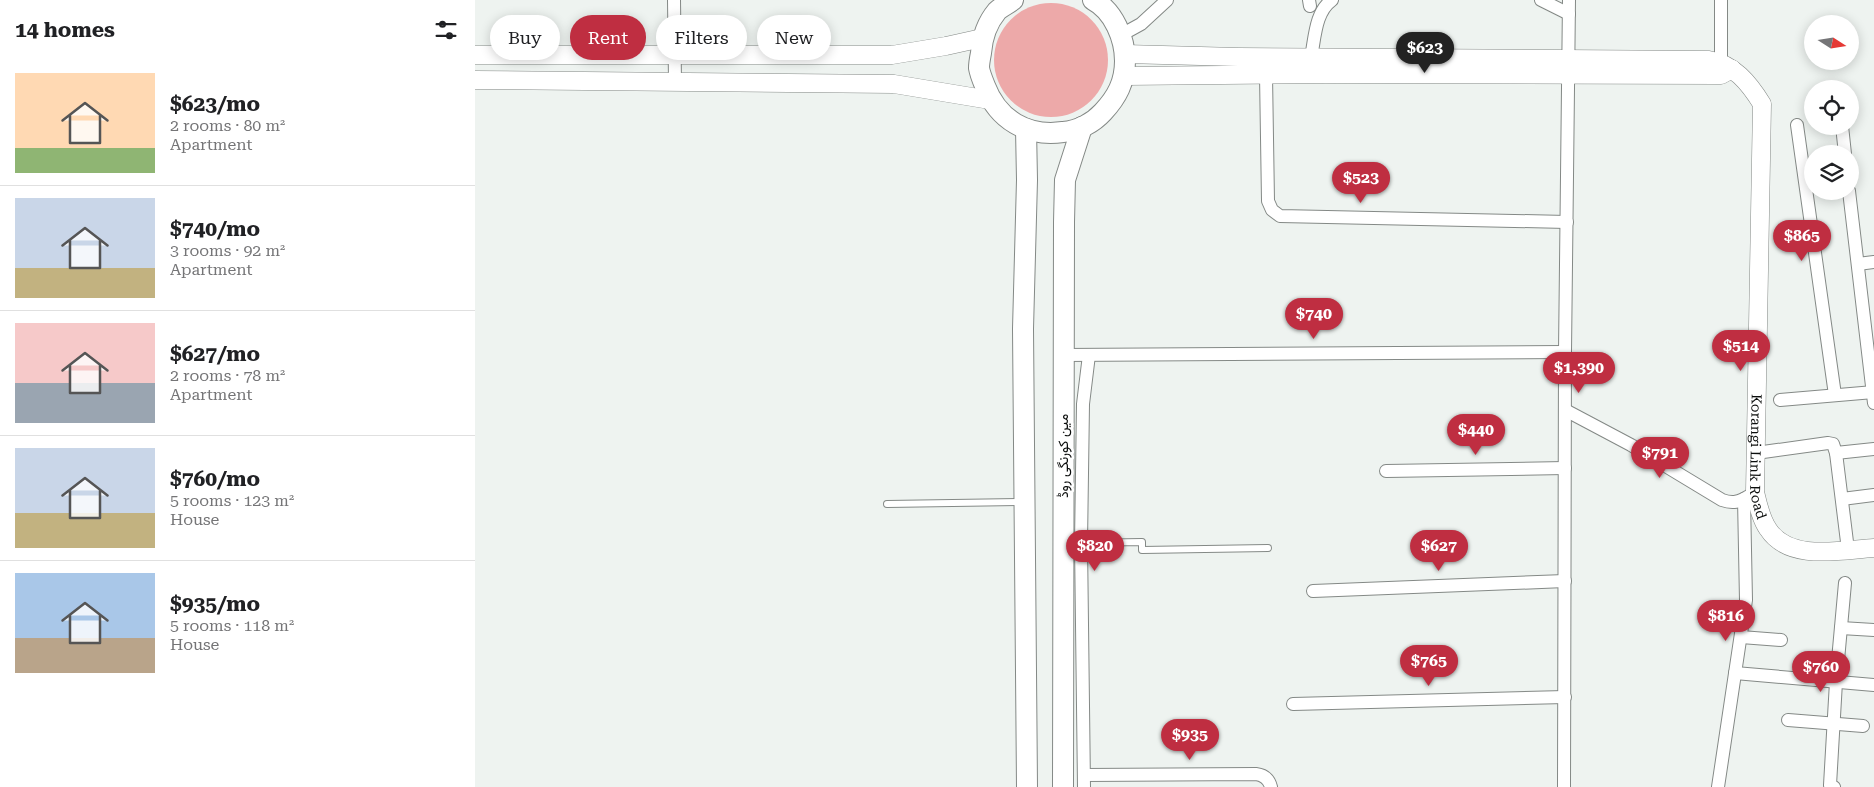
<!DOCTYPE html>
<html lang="en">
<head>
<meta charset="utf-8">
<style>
  :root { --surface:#fff; --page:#f2f2f2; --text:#202124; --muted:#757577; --line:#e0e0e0; --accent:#bf2e41 }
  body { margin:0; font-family:"Roboto Serif",Vazirmatn,serif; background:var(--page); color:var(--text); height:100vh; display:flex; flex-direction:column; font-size:19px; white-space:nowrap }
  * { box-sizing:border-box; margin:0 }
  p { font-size:16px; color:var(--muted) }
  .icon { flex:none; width:28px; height:28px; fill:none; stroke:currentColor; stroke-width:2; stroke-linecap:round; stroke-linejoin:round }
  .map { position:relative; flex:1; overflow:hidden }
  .panel { display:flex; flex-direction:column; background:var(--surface); width:475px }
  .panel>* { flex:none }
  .hud { position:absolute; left:15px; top:15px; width:475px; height:45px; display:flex; gap:10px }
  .needle { width:32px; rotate:102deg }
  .controls { position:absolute; left:1329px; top:15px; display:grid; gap:10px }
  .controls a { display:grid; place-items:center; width:55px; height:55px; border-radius:50%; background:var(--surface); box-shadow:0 2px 12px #0003; font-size:25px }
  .price { position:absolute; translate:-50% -42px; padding:0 11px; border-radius:18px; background:var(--accent); color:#fff; font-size:16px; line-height:32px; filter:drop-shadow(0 1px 2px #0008) }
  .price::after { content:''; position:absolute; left:50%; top:30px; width:15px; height:11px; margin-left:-8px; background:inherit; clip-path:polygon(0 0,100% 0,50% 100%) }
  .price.on { background:#222; color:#fff }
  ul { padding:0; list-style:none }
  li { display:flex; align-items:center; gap:15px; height:125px; padding:0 15px }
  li+li { border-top:1px solid var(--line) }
  li span { display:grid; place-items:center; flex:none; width:140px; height:100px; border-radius:0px; color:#555 }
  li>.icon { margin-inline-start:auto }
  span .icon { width:60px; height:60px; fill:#fffc; stroke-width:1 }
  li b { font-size:21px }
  h2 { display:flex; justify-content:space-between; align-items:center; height:60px; padding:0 15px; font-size:21px }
  .chip { padding:0 18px; border-radius:22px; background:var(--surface); box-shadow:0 2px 12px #0003; font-size:18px; line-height:45px }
  .chip.on { background:var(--accent); color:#fff }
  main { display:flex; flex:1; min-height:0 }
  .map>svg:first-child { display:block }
  .green { fill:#eda9a9 }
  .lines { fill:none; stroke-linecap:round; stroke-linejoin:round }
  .lane-casing { stroke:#848986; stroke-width:8 }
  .street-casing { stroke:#848986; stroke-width:14 }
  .secondary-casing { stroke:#848986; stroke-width:19 }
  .primary-casing { stroke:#848986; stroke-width:22 }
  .lane { stroke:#fff; stroke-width:6 }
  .street { stroke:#fff; stroke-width:12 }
  .secondary { stroke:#fff; stroke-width:18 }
  .primary { stroke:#fff; stroke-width:20 }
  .labels { text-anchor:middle; stroke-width:5; stroke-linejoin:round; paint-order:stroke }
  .street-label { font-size:14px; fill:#0b0d0c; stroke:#fff }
</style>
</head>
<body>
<main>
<section class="panel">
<h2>14 homes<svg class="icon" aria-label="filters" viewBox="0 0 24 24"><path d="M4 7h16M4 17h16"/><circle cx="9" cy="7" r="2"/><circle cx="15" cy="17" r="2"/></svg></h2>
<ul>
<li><span style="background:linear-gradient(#ffd9b3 75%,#8fb573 0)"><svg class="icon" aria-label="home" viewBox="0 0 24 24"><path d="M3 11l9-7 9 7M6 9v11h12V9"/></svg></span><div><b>$623/mo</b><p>2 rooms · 80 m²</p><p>Apartment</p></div></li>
<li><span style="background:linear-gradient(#c9d6e8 70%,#c2b280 0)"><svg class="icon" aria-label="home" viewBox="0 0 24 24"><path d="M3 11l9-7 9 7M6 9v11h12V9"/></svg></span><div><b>$740/mo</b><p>3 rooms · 92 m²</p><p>Apartment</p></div></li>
<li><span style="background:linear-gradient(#f6c9c9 60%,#9aa5b1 0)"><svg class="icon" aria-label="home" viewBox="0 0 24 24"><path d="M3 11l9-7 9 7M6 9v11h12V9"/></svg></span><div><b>$627/mo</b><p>2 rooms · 78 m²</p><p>Apartment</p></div></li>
<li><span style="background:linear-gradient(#c9d6e8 65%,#c2b280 0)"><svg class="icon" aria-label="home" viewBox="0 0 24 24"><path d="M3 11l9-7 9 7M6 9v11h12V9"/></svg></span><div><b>$760/mo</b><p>5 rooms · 123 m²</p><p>House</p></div></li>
<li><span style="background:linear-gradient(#a9c7e8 65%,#b9a48a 0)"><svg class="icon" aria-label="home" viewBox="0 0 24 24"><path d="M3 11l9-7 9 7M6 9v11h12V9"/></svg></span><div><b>$935/mo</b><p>5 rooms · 118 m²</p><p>House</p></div></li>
</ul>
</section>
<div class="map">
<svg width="1399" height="787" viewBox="0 0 1399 787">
  <rect width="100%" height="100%" fill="#eef3f0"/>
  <circle class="green" cx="576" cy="60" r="57"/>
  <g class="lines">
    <defs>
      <g id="lane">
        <polyline points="412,504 546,502"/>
        <polyline points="606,543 667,542 667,550 793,548"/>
      </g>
      <g id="street">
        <polyline points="199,0 200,82"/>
        <polyline points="834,0 835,6"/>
        <polyline points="1066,0 1094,14"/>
        <polyline points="646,35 666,24 692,0"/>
        <path d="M 836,57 C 840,38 840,12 857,0"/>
        <polyline points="1246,70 1246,0"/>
        <polyline points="791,75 793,201 797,210 805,216 1092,222"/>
        <polyline points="1322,125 1360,395"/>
        <polyline points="1367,126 1370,154"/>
        <polyline points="1374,191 1399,403"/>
        <polyline points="1383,264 1399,262"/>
        <polyline points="588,355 1090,352"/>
        <polyline points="1305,400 1399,392"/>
        <path d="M 1090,410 L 1156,445 L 1247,500 C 1258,504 1264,502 1274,496"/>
        <polyline points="1281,453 1353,443 1358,444 1361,453 1373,550"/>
        <polyline points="1361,453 1399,449"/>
        <polyline points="911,471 1090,468"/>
        <polyline points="1367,499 1399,495"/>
        <polyline points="838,591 1090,581"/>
        <polyline points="1366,628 1399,630"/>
        <polyline points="1266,637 1306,640"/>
        <polyline points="1260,673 1399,685"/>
        <polyline points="818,704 1090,697"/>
        <polyline points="1313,720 1388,726"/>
        <path d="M 609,775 L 781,774 C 789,775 794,779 796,787"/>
        <polyline points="609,787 606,543 608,404 614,355"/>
        <polyline points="1089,787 1090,352 1094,0"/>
        <polyline points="1243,787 1271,600 1269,499"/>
        <polyline points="1359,787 1355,785 1361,682 1370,583"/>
      </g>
      <g id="secondary">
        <path id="s1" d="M 650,54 L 763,57 L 1233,60 C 1259,64 1274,83 1287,104 L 1280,492 C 1283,505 1286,519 1293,529 C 1314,562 1366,550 1399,548"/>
        <polyline points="0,55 417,55 471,46 507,38"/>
        <polyline points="650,76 850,74 1246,75 1257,69"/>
        <polyline points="0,80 419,84 515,100"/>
      </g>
      <g id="primary">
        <path d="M 538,0 C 533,4 526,7 522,11 C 512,23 507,39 506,53 C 505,58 504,63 504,68 C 505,74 508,81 510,86 C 523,120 552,137 588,132 C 603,131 618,123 628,112 C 642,97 650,82 650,61 C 650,39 639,11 618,0"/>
        <polyline points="551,129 552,180 548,329 552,787"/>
        <polyline points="588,787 589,222 590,180 607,127"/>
      </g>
    </defs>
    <use href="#lane" class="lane-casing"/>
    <use href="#street" class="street-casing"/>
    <use href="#secondary" class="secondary-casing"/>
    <use href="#primary" class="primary-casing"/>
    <use href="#lane" class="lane"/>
    <use href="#street" class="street"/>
    <use href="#secondary" class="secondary"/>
    <use href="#primary" class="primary"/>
  </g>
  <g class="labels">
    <g class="street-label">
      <text transform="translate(588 456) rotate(-90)" y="5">مین کورنگی روڈ</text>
      <text dy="5" stroke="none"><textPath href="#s1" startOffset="1008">Korangi Link Road</textPath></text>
    </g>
  </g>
</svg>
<div class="controls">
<a><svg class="needle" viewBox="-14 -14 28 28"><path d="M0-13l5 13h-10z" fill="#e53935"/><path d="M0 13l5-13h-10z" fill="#757577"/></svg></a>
<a><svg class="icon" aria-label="locate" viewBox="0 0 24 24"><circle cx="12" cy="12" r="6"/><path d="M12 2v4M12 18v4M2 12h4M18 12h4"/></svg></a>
<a><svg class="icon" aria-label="layers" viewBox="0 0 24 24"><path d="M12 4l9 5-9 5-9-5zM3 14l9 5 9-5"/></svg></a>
</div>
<b class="price on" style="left:950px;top:74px">$623</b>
<b class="price" style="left:886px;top:204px">$523</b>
<b class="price" style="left:1327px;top:262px">$865</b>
<b class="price" style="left:839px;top:340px">$740</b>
<b class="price" style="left:1266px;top:372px">$514</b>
<b class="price" style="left:1104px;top:394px">$1,390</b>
<b class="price" style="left:1001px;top:456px">$440</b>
<b class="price" style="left:1185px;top:479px">$791</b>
<b class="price" style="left:620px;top:572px">$820</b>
<b class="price" style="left:964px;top:572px">$627</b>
<b class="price" style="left:1251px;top:642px">$816</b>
<b class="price" style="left:954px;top:687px">$765</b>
<b class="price" style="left:1346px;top:693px">$760</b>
<b class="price" style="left:715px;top:761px">$935</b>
<div class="hud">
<a class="chip">Buy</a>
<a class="chip on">Rent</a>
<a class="chip">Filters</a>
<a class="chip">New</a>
</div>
</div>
</main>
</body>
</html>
